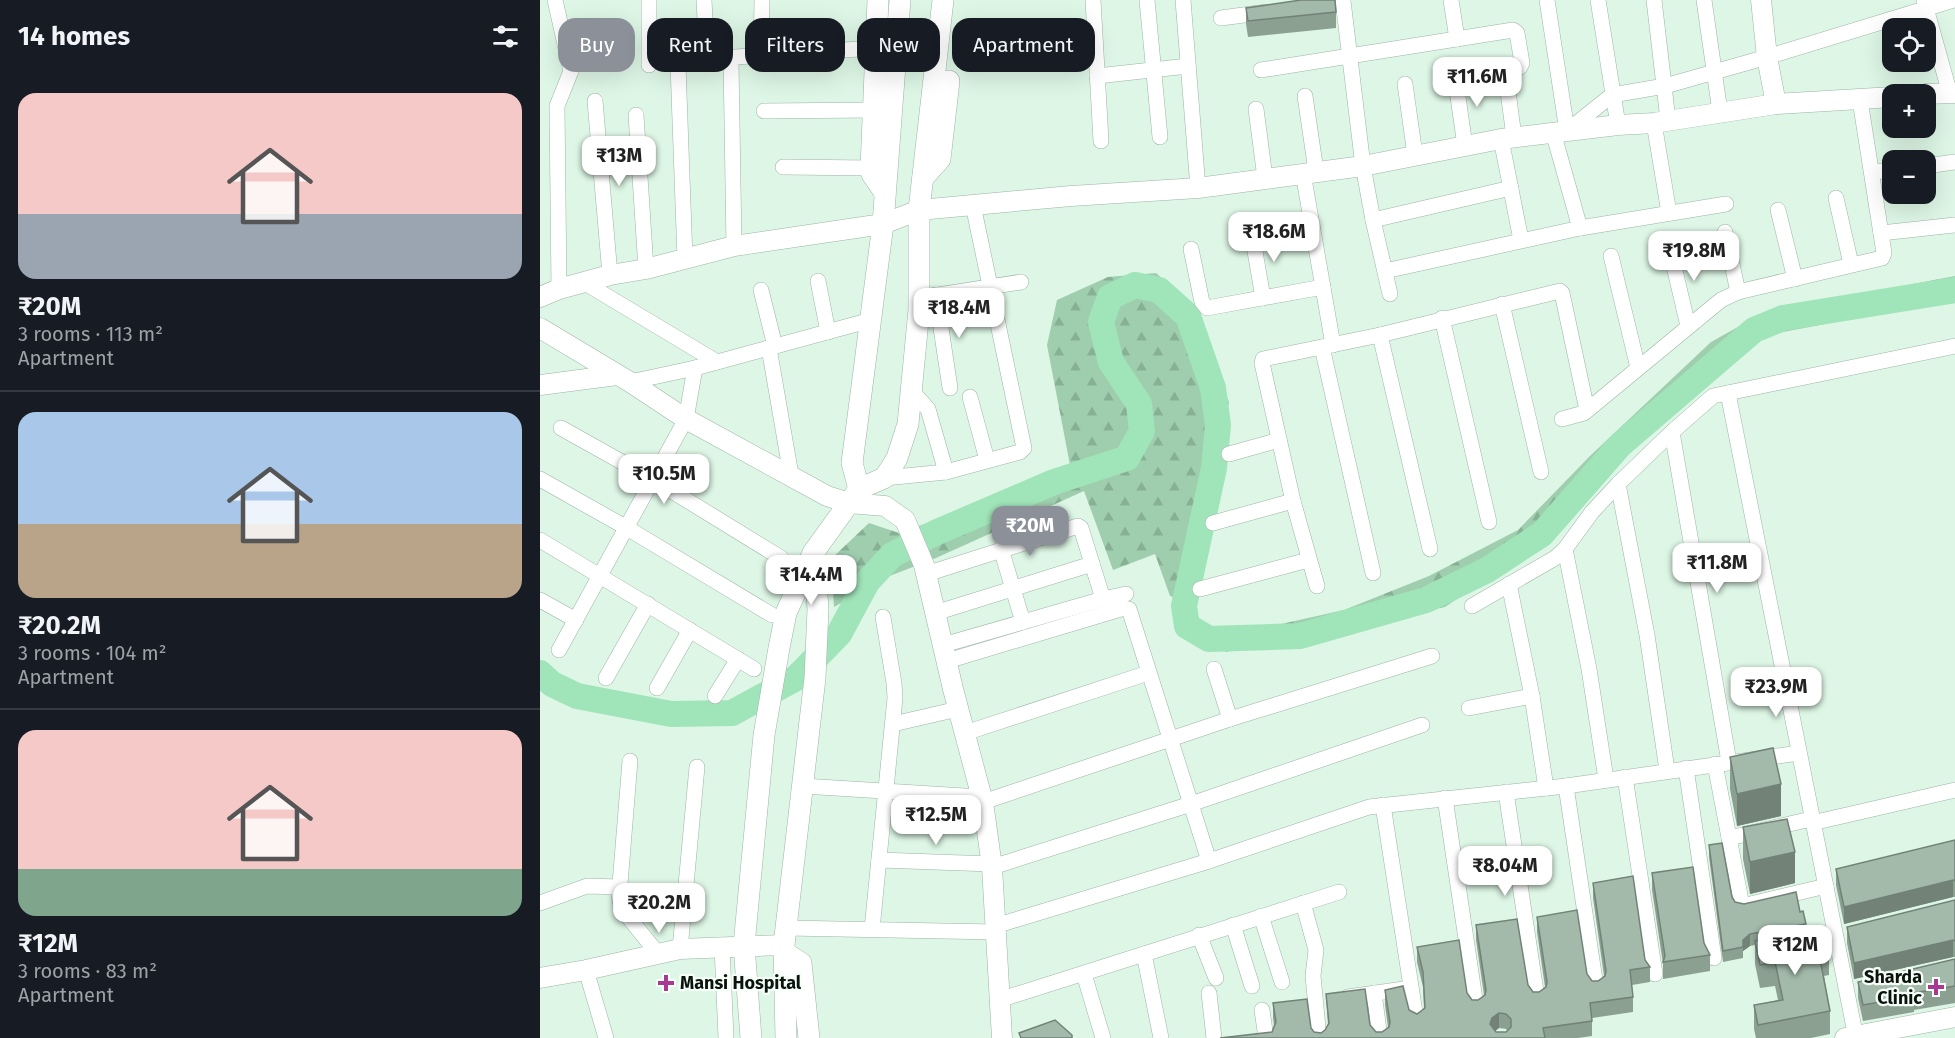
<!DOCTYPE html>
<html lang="en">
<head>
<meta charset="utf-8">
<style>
  :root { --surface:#171b24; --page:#242831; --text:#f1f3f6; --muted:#9ea1a6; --line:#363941; --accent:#8c9099 }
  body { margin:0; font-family:"Fira Sans",sans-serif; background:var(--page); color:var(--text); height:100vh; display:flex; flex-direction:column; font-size:22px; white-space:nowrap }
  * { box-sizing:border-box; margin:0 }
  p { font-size:20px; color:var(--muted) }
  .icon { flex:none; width:33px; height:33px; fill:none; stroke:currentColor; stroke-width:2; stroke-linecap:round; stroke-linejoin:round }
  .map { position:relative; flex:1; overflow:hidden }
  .details { display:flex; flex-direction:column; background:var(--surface); width:540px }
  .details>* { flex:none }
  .top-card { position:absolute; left:18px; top:18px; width:570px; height:54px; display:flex; gap:12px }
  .controls { position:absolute; left:1342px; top:18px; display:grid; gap:12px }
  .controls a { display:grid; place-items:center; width:54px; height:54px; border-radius:12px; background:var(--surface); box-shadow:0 6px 24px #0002; font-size:30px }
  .price { position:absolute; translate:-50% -51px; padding:0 14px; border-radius:12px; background:#fff; color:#222; font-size:20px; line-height:39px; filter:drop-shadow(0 2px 3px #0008) }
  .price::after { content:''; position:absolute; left:50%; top:36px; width:18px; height:14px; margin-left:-9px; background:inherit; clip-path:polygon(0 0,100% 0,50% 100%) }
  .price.selected { background:var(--accent); color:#fff }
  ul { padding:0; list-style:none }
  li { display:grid; align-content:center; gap:12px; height:318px; padding:0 18px }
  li+li { border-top:2px solid var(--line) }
  li span { display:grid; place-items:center; height:186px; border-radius:18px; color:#555 }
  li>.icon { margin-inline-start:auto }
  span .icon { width:108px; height:108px; fill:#fffc; stroke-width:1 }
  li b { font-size:26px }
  h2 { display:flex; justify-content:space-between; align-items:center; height:72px; padding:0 18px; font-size:26px }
  .tag { padding:0 21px; border-radius:18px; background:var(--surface); box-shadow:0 6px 24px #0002; font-size:21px; line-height:54px }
  .tag.selected { background:var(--accent); color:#fff }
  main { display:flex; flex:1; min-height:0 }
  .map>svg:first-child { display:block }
  .forest { fill:url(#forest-firs) }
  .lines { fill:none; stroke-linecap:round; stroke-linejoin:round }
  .river { stroke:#a0e4b9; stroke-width:26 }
  .minor-casing { stroke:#9db4a5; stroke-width:16 }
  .tertiary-casing { stroke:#9db4a5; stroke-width:21 }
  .secondary-casing { stroke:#9db4a5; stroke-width:22 }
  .minor { stroke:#fff; stroke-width:15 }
  .tertiary { stroke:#fff; stroke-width:20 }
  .secondary { stroke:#fff; stroke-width:21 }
  .wall { fill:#8ca092; fill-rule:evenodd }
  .shaded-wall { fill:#728277 }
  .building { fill:#a3baaa; stroke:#728277; stroke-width:1.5; fill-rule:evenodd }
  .poi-dot { fill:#a93894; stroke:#f5fff8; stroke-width:2 }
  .labels { text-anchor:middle; stroke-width:4.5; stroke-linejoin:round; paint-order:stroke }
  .poi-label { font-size:18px; font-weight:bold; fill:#0b130e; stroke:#f5fff8; text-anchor:end }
</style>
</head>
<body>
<main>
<section class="details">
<h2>14 homes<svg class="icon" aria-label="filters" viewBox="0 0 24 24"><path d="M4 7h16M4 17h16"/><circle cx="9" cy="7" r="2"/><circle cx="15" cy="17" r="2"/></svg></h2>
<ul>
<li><span style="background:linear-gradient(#f6c9c9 65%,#9aa5b1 0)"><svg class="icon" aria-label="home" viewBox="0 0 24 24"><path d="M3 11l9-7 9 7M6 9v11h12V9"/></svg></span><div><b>₹20M</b><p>3 rooms · 113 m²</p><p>Apartment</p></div></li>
<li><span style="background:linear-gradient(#a9c7e8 60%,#b9a48a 0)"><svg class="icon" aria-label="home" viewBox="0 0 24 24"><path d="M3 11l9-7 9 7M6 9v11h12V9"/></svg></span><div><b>₹20.2M</b><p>3 rooms · 104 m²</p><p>Apartment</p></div></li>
<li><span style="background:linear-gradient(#f6c9c9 75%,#7fa58c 0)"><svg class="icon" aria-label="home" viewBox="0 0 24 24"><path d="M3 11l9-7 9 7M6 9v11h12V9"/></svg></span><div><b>₹12M</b><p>3 rooms · 83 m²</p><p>Apartment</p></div></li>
</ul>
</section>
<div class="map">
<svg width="1415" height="1038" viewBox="0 0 1415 1038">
  <defs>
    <pattern id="forest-firs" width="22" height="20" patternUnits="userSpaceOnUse" patternTransform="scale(1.5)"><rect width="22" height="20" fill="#9fceaf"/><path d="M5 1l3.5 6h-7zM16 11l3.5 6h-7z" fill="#88b095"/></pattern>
  </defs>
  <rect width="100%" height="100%" fill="#ddf6e5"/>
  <g class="forest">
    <polygon points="616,273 646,299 689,402 662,566 653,604 630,596 615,554 573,570 544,491 396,558 347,577 294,607 291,559 329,523 359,533 416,513 530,465 507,345 517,300 568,277"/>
    <polygon points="1415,276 1415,299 1217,337 1120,423 996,546 905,607 866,614 748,642 685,652 705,632 804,610 889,576 978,530 1050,456 1171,342 1223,313"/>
  </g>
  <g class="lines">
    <polyline class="river" points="0,673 12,684 37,696 131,714 192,713 256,678 299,634 327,582 352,555 395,533 514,482 587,458 602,431 599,404 571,362 561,322 570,297 595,285 619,290 648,316 673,388 678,425 674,468 644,606 647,626 669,639 760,636 886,600 947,570 1002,534 1080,445 1214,330 1243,318 1415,290"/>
    <defs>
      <g id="minor">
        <polyline points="15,0 31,71 17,106 19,289"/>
        <polyline points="109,0 109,65"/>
        <polyline points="164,0 167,56"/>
        <polyline points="553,0 561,141"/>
        <polyline points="607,0 620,137"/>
        <polyline points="643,0 658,188"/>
        <polyline points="911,0 917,39"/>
        <polyline points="1007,0 1027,131"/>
        <polyline points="1058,0 1078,125"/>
        <polyline points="1114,0 1128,120"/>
        <polyline points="1164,0 1180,112"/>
        <polyline points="803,1 823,166 833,220 850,294"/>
        <polyline points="1384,1 1410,94"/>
        <polyline points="681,18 726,12"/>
        <polyline points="221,55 222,0"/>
        <polyline points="138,65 145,259"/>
        <polyline points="721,70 973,30 977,33 982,63 980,67 967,73 966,76 974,137"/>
        <polyline points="557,76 648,66"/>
        <polyline points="915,76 925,146"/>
        <polyline points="865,84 875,155"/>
        <polyline points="765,96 776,171"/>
        <polyline points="55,101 70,275"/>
        <polyline points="716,109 725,178"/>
        <polyline points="224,111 333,110"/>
        <polyline points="96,115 106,269"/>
        <polyline points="1114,123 1129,213"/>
        <polyline points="1027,131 1072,95 1125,86 1227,57 1414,0"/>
        <polyline points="1013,132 1040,228"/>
        <polyline points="961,139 981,240"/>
        <polyline points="1386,166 1415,162"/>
        <polyline points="243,167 331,168"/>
        <polyline points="1332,172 1353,170"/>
        <polyline points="763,173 793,345"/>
        <polyline points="1296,198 1311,264"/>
        <polyline points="1238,210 1255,279"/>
        <polyline points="833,220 971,188"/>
        <polyline points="1185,232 1198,292"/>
        <polyline points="1341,233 1415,225"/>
        <polyline points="712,234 723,298"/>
        <polyline points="1129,245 1148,326"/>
        <polyline points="194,246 191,61 195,57 335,48"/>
        <polyline points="651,249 662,302 667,308 783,287"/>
        <polyline points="1071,256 1098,368"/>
        <polyline points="845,271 1040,228 1186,204"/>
        <polyline points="278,281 288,332"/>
        <polyline points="45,283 177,362"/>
        <polyline points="221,290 235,346"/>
        <polyline points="396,295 410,388"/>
        <polyline points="379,298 481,282"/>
        <polyline points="962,304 1001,472"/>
        <polyline points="902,318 949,522"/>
        <polyline points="840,335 890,549"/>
        <polyline points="782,347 833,573"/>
        <polyline points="229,348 251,475"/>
        <polyline points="90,382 155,368 331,320"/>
        <polyline points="371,390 388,409 406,472"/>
        <polyline points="1188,393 1316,1038"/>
        <polyline points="430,397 447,460"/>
        <polyline points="1022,419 1044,413 1181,300 1198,292 1342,258 1344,253 1320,100"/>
        <polyline points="21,428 114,480 241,558"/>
        <polyline points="1132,432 1189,762"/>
        <polyline points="689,454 739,440"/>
        <polyline points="344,478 406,472 480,452 484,448 433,205"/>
        <polyline points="0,479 87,528 232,615"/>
        <polyline points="1078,484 1107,635 1127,770"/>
        <polyline points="673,523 753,501"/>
        <polyline points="0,540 214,669"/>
        <polyline points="461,549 483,622"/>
        <polyline points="1025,549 1049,669 1066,779"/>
        <polyline points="386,574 538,526 541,528 563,599"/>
        <polyline points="969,584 992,696 1006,788"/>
        <polyline points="777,586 753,501 722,363 723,359 840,335 1020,291 1022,293 1047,410"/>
        <polyline points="660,589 768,560"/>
        <polyline points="0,600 36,620"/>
        <polyline points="932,606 1015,558 1025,549 1052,512 1078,484 1132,432 1173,396 1415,346"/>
        <polyline points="395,613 552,564"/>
        <polyline points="403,645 563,599 586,594"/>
        <polyline points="19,650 146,419 155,368"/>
        <polyline points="407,661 584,608 589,609 669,861"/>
        <polyline points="674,669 690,719"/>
        <polyline points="66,678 108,604"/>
        <polyline points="117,688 150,630"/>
        <polyline points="175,696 198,659"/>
        <polyline points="929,708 992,696"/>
        <polyline points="353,724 418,709"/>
        <polyline points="425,733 608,673"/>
        <polyline points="90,761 79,896 82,909 118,954"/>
        <polyline points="1175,764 1202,906 1286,886"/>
        <polyline points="1146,768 1174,958"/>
        <polyline points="1085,777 1115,974"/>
        <polyline points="263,786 441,797"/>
        <polyline points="1026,786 1056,987"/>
        <polyline points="966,792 997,998"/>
        <polyline points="905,798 936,1006"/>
        <polyline points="443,802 690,719 892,656"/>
        <polyline points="843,805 876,1019"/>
        <polyline points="1272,823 1415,790"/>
        <polyline points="1189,838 1271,819"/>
        <polyline points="339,860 452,864"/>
        <polyline points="452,867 651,804 882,725"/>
        <polyline points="0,903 47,886 79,887"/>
        <polyline points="763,903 776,950 773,976 779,1038"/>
        <polyline points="721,916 742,982"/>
        <polyline points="693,925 712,986"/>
        <polyline points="455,926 669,861 829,807 1026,786 1259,753"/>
        <polyline points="247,928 456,932"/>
        <polyline points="332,929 355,698 354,683 343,617"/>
        <polyline points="659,935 676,978"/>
        <polyline points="182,947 186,1038"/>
        <polyline points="140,949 157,767"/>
        <polyline points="604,954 621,1038"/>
        <polyline points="46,970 66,1038"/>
        <polyline points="544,974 563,1038"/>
        <polyline points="669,993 674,1038"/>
        <polyline points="834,993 840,1038"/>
        <polyline points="808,997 864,989"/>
        <polyline points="459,1000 799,892"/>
        <polyline points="722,1010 726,1038"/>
      </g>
      <g id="tertiary">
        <polyline points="1221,0 1227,57 1236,104"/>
        <polyline points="1385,94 1415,93"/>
        <polyline points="0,297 19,289 70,275 106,269 194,246 343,224 379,210 531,196 658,188 823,166 961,139 1078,125 1114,123 1236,104 1353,97"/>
        <polyline points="0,328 90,382 146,419 287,496 309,503 345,506 365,520 384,565 413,689 443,802 452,867 462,1038"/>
        <polyline points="0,385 77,375"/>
        <polyline points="0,978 46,970 140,949 244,945"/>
        <polyline points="1305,1038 1415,1017"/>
      </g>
      <g id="secondary">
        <polyline points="338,0 331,168 332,174 345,193"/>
        <polyline points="383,178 400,159 409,81"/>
        <polyline points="319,489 312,463 343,224 360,0"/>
        <polyline points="245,953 261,963 269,1038"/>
        <polyline points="211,1038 204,945 224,735 239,648 246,613 273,553 319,489 344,478 351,468 357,458 368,424 379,310 379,210 403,0"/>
        <polyline points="246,1038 244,945 275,678 278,609 274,554"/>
      </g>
    </defs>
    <use href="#minor" class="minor-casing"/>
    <use href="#tertiary" class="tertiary-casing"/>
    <use href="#secondary" class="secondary-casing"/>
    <use href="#minor" class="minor"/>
    <use href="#tertiary" class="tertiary"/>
    <use href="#secondary" class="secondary"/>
  </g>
  <g class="wall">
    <polygon points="706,8 796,12 796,28 708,37 706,24"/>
    <polygon points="1190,757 1241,816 1197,826 1190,789"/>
    <polygon points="1203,827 1255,883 1210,894 1203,859"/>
    <polygon points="1415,840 1415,897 1413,897 1304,924 1296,885 1296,869"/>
    <polygon points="1169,845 1195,902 1204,904 1260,912 1266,924 1266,931 1289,952 1289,975 1284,976 1290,1011 1290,1034 1271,1038 1216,1038 1214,1029 1214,1005 1238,1000 1235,986 1220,988 1215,964 1215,945 1210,946 1203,951 1203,958 1183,962 1169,857"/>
    <polygon points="1112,873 1164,943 1170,955 1170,971 1123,979 1123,964 1112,890"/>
    <path d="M 1053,883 L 1110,967 L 1110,982 L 1092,985 L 1093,997 L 1093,1012 L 1052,1018 L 1052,1036 L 1038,1038 L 680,1038 L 732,1032 L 734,1026 L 733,1018 L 733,1003 L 774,1032 L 781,1033 L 785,1030 L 788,1025 L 786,994 L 830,1025 L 836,1032 L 842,1032 L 848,1027 L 845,1005 L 845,990 L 869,1010 L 877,1014 L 884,1009 L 883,987 L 877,962 L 877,947 L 927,993 L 932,1000 L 938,1000 L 944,995 L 936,940 L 936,925 L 993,992 L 999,992 L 1005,987 L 997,932 L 997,917 L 1052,981 L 1058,981 L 1064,976 L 1053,898 ZM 959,1028 L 966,1029 L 967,1030 L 966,1032 L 956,1032 L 955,1031 Z"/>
    <polygon points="1415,900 1415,957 1413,957 1314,979 1307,943 1307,927"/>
    <polygon points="1415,959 1415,1003 1374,1010 1374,1012 1323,1021 1318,998 1318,982"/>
  </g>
  <g class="shaded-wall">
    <polygon points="1241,784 1241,816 1197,826 1197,794"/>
    <polygon points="1255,852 1255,883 1210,894 1210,862"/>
    <polygon points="1413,880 1413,897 1304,924 1304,907"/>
    <polygon points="1210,934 1210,946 1203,951 1203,940"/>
    <polygon points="1413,940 1413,957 1314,979 1314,963"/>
    <polygon points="959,1013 959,1028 952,1033 950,1024 952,1018"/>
  </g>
  <g class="building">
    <polygon points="761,0 795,0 796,12 708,21 706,8"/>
    <polygon points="1233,748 1241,784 1197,794 1190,757"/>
    <polygon points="1247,819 1255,852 1210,862 1203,827"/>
    <polygon points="1415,840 1415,881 1413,880 1304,907 1296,869"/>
    <polygon points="1182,843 1192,897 1195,902 1204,904 1256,892 1260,912 1263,911 1266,924 1210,934 1203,940 1203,947 1183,951 1169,845"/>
    <polygon points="1153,867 1164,943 1170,955 1123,962 1125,956 1112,873"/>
    <path d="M 1093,876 L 1105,960 L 1110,967 L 1090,970 L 1093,997 L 1050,1003 L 1052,1021 L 1003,1028 L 1005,1038 L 680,1038 L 732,1032 L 736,1022 L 733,1003 L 767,999 L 771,1028 L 774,1032 L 781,1033 L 785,1030 L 789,1023 L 786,994 L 825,989 L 830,1025 L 836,1032 L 842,1032 L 849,1027 L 850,1022 L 845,990 L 863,986 L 869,1010 L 877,1014 L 885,1008 L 883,972 L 877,947 L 919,940 L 927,993 L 932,1000 L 938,1000 L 945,995 L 946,990 L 936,925 L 977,919 L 988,985 L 993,992 L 999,992 L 1006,987 L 1007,982 L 997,917 L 1037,910 L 1047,974 L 1052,981 L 1058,981 L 1065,976 L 1066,971 L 1053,883 ZM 959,1013 L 966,1014 L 971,1019 L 971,1027 L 966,1032 L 956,1032 L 950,1024 L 952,1018 Z"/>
    <polygon points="1415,900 1415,941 1413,940 1314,963 1307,927"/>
    <polygon points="1285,928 1289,952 1279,954 1290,1011 1218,1025 1214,1005 1243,1000 1235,962 1220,965 1215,941"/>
    <polygon points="1415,959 1415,986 1374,993 1374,996 1323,1005 1318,982"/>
    <polygon points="515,1020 532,1035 532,1038 481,1038 479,1033"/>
  </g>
  <g class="poi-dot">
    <path d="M123 974h6v6h6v6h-6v6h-6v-6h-6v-6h6z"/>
    <path d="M1393 978h6v6h6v6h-6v6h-6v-6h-6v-6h6z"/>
  </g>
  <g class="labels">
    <g class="poi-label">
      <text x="1382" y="983">Sharda<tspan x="1382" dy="21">Clinic</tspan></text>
      <text x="140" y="989" text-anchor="start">Mansi Hospital</text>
    </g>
  </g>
</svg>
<div class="controls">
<a><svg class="icon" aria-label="locate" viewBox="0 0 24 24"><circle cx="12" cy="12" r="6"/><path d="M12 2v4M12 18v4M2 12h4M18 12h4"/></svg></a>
<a>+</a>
<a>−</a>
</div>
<b class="price" style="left:937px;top:108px">₹11.6M</b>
<b class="price" style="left:79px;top:187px">₹13M</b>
<b class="price" style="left:734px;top:263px">₹18.6M</b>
<b class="price" style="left:1154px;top:282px">₹19.8M</b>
<b class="price" style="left:419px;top:339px">₹18.4M</b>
<b class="price" style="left:124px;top:505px">₹10.5M</b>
<b class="price selected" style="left:490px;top:557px">₹20M</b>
<b class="price" style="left:1177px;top:594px">₹11.8M</b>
<b class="price" style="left:271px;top:606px">₹14.4M</b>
<b class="price" style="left:1236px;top:718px">₹23.9M</b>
<b class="price" style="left:396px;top:846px">₹12.5M</b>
<b class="price" style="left:965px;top:897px">₹8.04M</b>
<b class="price" style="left:119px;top:934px">₹20.2M</b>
<b class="price" style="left:1255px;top:976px">₹12M</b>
<div class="top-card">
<a class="tag selected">Buy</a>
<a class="tag">Rent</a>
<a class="tag">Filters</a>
<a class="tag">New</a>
<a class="tag">Apartment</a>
</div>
</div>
</main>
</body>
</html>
